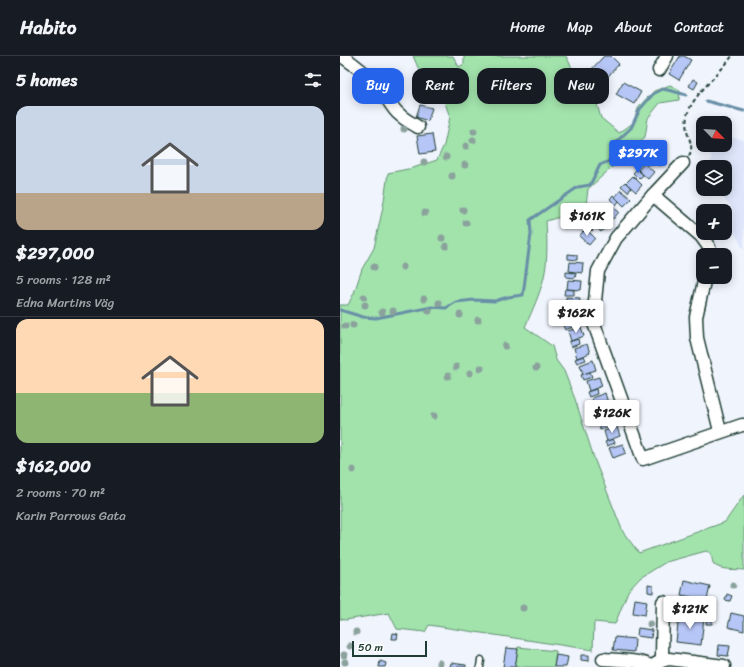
<!DOCTYPE html>
<html lang="en">
<head>
<meta charset="utf-8">
<style>
  :root { --surface:#171b24; --page:#242831; --text:#f1f3f6; --muted:#9ea1a6; --line:#363941; --accent:#2563eb }
  body { margin:0; font-family:Sriracha,sans-serif; background:var(--page); color:var(--text); height:100vh; display:flex; flex-direction:column; font-size:15px; white-space:nowrap }
  * { box-sizing:border-box; margin:0 }
  p { font-size:13px; color:var(--muted) }
  .icon { flex:none; width:22px; height:22px; fill:none; stroke:currentColor; stroke-width:2; stroke-linecap:round; stroke-linejoin:round }
  .map { position:relative; flex:1; overflow:hidden }
  .drawer { display:flex; flex-direction:column; background:var(--surface); width:340px }
  .drawer>* { flex:none }
  .top-card { position:absolute; left:12px; top:12px; width:332px; height:36px; display:flex; gap:8px }
  .needle { width:26px; rotate:115deg }
  .controls { position:absolute; left:356px; top:60px; display:grid; gap:8px }
  .controls a { display:grid; place-items:center; width:36px; height:36px; border-radius:8px; background:var(--surface); box-shadow:0 2px 10px #0003; font-size:20px }
  .scale { position:absolute; left:12px; bottom:10px; width:75px; box-sizing:border-box; padding-left:4px; border:2px solid #1f3d34; border-top:0; font-size:11px; line-height:14px; white-space:nowrap; color:#1f3d34; -webkit-text-stroke:3px #fff; paint-order:stroke }
  .price { position:absolute; translate:-50% -34px; padding:0 9px; border-radius:4px; background:#fff; color:#222; font-size:13px; line-height:26px; filter:drop-shadow(0 1px 2px #0008) }
  .price::after { content:''; position:absolute; left:50%; top:24px; width:12px; height:9px; margin-left:-6px; background:inherit; clip-path:polygon(0 0,100% 0,50% 100%) }
  .price.on { background:var(--accent); color:#fff }
  ul { padding:0; list-style:none }
  li { display:grid; align-content:center; gap:8px; height:212px; padding:0 16px }
  li+li { border-top:1px solid var(--line) }
  li span { display:grid; place-items:center; height:124px; border-radius:12px; color:#555 }
  li>.icon { margin-inline-start:auto }
  span .icon { width:72px; height:72px; fill:#fffc; stroke-width:1 }
  li b { font-size:17px }
  h2 { display:flex; justify-content:space-between; align-items:center; height:48px; padding:0 16px; font-size:17px }
  .pill { padding:0 14px; border-radius:12px; background:var(--surface); box-shadow:0 2px 10px #0003; font-size:14px; line-height:36px }
  .pill.on { background:var(--accent); color:#fff }
  header { display:flex; align-items:center; gap:24px; box-sizing:border-box; height:56px; padding:0 20px; background:var(--surface); border-bottom:1px solid var(--line) }
  header strong { font-size:19px }
  nav { display:flex; gap:22px; margin-inline-start:auto; font-size:14px }
  main { display:flex; flex:1; min-height:0 }
  .map>svg:first-child { display:block }
  .built { fill:#dfe6fb }
  .green { fill:#a2e3ac; stroke:#609070 }
  .lines { fill:none; stroke-linecap:round; stroke-linejoin:round }
  .stream { stroke:#688fa7; stroke-width:3 }
  .building { fill:#b6c6f6; stroke:#1f3d34 }
  .service-casing { stroke:#1f3d34; stroke-width:9 }
  .minor-casing { stroke:#1f3d34; stroke-width:15 }
  .path { stroke:#1f3d34; stroke-width:2; stroke-dasharray:4 3; stroke-linecap:butt }
  .service { stroke:#fff; stroke-width:6 }
  .minor { stroke:#fff; stroke-width:12 }
  .tree { fill:#8ba29c }
</style>
</head>
<body>
<header>
<strong>Habito</strong>
<nav><a>Home</a><a>Map</a><a>About</a><a>Contact</a></nav>
</header>
<main>
<section class="drawer">
<h2>5 homes<svg class="icon" aria-label="filters" viewBox="0 0 24 24"><path d="M4 7h16M4 17h16"/><circle cx="9" cy="7" r="2"/><circle cx="15" cy="17" r="2"/></svg></h2>
<ul>
<li><span style="background:linear-gradient(#c9d6e8 70%,#b9a48a 0)"><svg class="icon" aria-label="home" viewBox="0 0 24 24"><path d="M3 11l9-7 9 7M6 9v11h12V9"/></svg></span><div><b>$297,000</b><p>5 rooms · 128 m²</p><p>Edna Martins Väg</p></div></li>
<li><span style="background:linear-gradient(#ffd9b3 60%,#8fb573 0)"><svg class="icon" aria-label="home" viewBox="0 0 24 24"><path d="M3 11l9-7 9 7M6 9v11h12V9"/></svg></span><div><b>$162,000</b><p>2 rooms · 70 m²</p><p>Karin Parrows Gata</p></div></li>
</ul>
</section>
<div class="map">
<svg width="404" height="611" viewBox="0 0 404 611">
  <rect width="100%" height="100%" fill="#f0f4fd"/>
  <filter id="ink" filterUnits="userSpaceOnUse"><feTurbulence type="fractalNoise" baseFrequency=".025" numOctaves="2"/><feDisplacementMap in="SourceGraphic" scale="8" xChannelSelector="R" yChannelSelector="G"/><feConvolveMatrix kernelMatrix="1 2 1 2 8 2 1 2 1" color-interpolation-filters="sRGB"/></filter>
  <g filter="url(#ink)">
    <polygon class="built" points="385,80 404,84 404,192 402,191 394,175 392,152 375,133 385,133 385,111 370,111 372,89 385,89"/>
    <g class="green">
      <path d="M 73,0 L 113,0 L 119,11 L 124,8 L 124,0 L 226,0 L 232,12 L 253,35 L 261,62 L 279,77 L 293,67 L 299,50 L 314,35 L 330,29 L 340,34 L 339,44 L 320,47 L 308,62 L 305,81 L 248,133 L 246,149 L 233,161 L 216,162 L 206,165 C 207,183 208,203 204,221 C 200,238 192,255 185,271 L 212,290 L 216,304 L 224,315 L 235,343 L 255,405 L 283,476 L 299,497 L 385,466 L 404,439 L 404,514 C 396,513 378,515 373,507 C 372,504 372,501 371,497 L 366,495 L 326,506 L 300,522 L 288,535 L 275,568 L 254,566 L 253,594 L 89,569 L 85,576 L 57,573 L 49,557 L 5,564 L 0,563 L 0,249 L 8,249 L 14,237 L 22,213 L 34,192 L 43,151 L 48,117 L 73,112 L 97,104 L 104,89 L 110,61 L 100,33 L 80,16 Z"/>
      <polygon points="178,591 216,595 214,611 175,611"/>
    </g>
    <g class="lines">
      <g class="stream">
        <polyline points="366,45 404,55"/>
        <polyline points="0,254 23,261 36,262 92,251 106,252 116,246 134,244 155,245 168,241 183,239 191,178 190,164 238,131 250,129 260,109 269,105 276,86 291,72 300,53 313,38 323,33 336,36 346,39"/>
      </g>
    </g>
    <g class="building">
      <polygon points="264,0 271,0 279,8 262,27 250,15"/>
      <polygon points="340,0 344,0 351,4 339,24 329,18"/>
      <polygon points="353,23 358,26 354,33 349,30"/>
      <polygon points="283,26 301,36 294,48 276,38"/>
      <polygon points="80,49 92,52 88,65 76,61"/>
      <polygon points="92,78 95,96 80,98 77,80"/>
      <polygon points="320,87 326,92 323,96 316,90"/>
      <polygon points="316,94 326,103 320,110 310,101"/>
      <polygon points="308,100 315,105 311,109 305,103"/>
      <polygon points="304,107 314,116 308,123 298,114"/>
      <polygon points="297,113 303,119 299,123 293,117"/>
      <polygon points="293,120 302,129 296,136 286,127"/>
      <polygon points="285,126 291,132 288,136 281,130"/>
      <polygon points="281,134 291,143 284,150 275,141"/>
      <polygon points="273,139 279,145 276,149 270,143"/>
      <polygon points="269,147 279,156 273,163 263,153"/>
      <polygon points="261,152 268,158 264,162 258,156"/>
      <polygon points="257,160 267,169 261,176 251,167"/>
      <polygon points="249,166 255,171 252,175 246,169"/>
      <polygon points="246,173 255,182 249,189 239,180"/>
      <polygon points="228,198 237,199 237,204 228,203"/>
      <polygon points="230,206 243,207 242,217 229,215"/>
      <polygon points="226,216 236,217 235,222 226,221"/>
      <polygon points="228,224 242,225 241,234 227,233"/>
      <polygon points="225,233 234,234 234,239 224,239"/>
      <polygon points="226,241 240,242 239,252 226,251"/>
      <polygon points="232,266 233,271 225,274 223,269"/>
      <polygon points="241,271 244,280 231,285 228,275"/>
      <polygon points="238,283 239,288 231,291 229,286"/>
      <polygon points="247,288 250,297 237,302 234,292"/>
      <polygon points="244,300 246,304 237,307 235,303"/>
      <polygon points="253,304 256,314 243,318 240,309"/>
      <polygon points="250,316 252,321 243,324 241,319"/>
      <polygon points="259,321 262,330 249,335 246,325"/>
      <polygon points="256,333 257,338 249,341 247,336"/>
      <polygon points="265,337 268,347 255,352 252,342"/>
      <polygon points="262,349 263,354 255,357 253,353"/>
      <polygon points="271,354 274,364 261,368 258,359"/>
      <polygon points="267,366 269,371 260,374 259,370"/>
      <polygon points="277,371 280,380 267,385 264,375"/>
      <polygon points="273,383 275,387 267,390 265,386"/>
      <polygon points="283,388 286,397 273,402 269,392"/>
      <polygon points="344,524 370,530 367,544 341,539"/>
      <polygon points="308,529 313,530 313,537 308,536"/>
      <polygon points="387,538 392,540 390,545 385,544"/>
      <polygon points="295,543 307,545 305,559 293,557"/>
      <polygon points="391,557 404,560 404,575 388,571"/>
      <polygon points="339,559 364,561 361,589 336,586"/>
      <polygon points="367,561 372,562 372,568 366,568"/>
      <polygon points="298,572 312,574 311,582 297,580"/>
      <polygon points="53,577 58,578 57,583 52,583"/>
      <polygon points="275,581 295,583 294,596 273,594"/>
      <polygon points="379,589 390,590 388,600 378,599"/>
      <polygon points="166,592 178,593 175,611 163,611"/>
      <polygon points="216,599 228,601 226,611 214,611"/>
      <polygon points="241,599 249,599 249,605 241,604"/>
      <polygon points="40,605 46,607 45,611 39,611"/>
      <polygon points="111,607 126,609 126,611 110,611"/>
    </g>
    <g class="lines">
      <defs>
        <polyline id="service" points="140,611 141,604"/>
        <g id="minor">
          <path d="M 2,0 C 15,9 29,20 40,32 C 47,40 51,52 60,59 C 65,64 72,67 78,71"/>
          <polyline points="319,14 327,0"/>
          <polyline points="313,139 343,107"/>
          <polyline points="369,199 369,191 361,180 313,139 276,182 258,215 253,265 303,403 402,369 404,369"/>
          <polyline points="365,221 356,261 357,282 380,375"/>
          <path d="M 263,603 C 275,604 304,604 312,611"/>
          <polyline points="322,604 322,600 323,546"/>
          <path d="M 312,611 C 317,606 322,605 329,603 L 384,610"/>
        </g>
      </defs>
      <use href="#service" class="service-casing"/>
      <use href="#minor" class="minor-casing"/>
      <path class="path" d="M 349,100 C 353,92 351,87 348,79 C 346,73 346,66 347,60 C 351,40 380,18 392,0"/>
      <use href="#service" class="service"/>
      <use href="#minor" class="minor"/>
    </g>
    <g class="tree">
      <circle cx="98" cy="39" r="3.5"/>
      <circle cx="64" cy="73" r="3.5"/>
      <circle cx="134" cy="75" r="3.5"/>
      <circle cx="133" cy="84" r="3.5"/>
      <circle cx="126" cy="90" r="3.5"/>
      <circle cx="106" cy="101" r="3.5"/>
      <circle cx="84" cy="106" r="3.5"/>
      <circle cx="125" cy="109" r="3.5"/>
      <circle cx="112" cy="120" r="3.5"/>
      <circle cx="123" cy="154" r="3.5"/>
      <circle cx="85" cy="157" r="3.5"/>
      <circle cx="126" cy="167" r="3.5"/>
      <circle cx="102" cy="182" r="3.5"/>
      <circle cx="106" cy="190" r="3.5"/>
      <circle cx="34" cy="211" r="3.5"/>
      <circle cx="63" cy="211" r="3.5"/>
      <circle cx="24" cy="241" r="3.5"/>
      <circle cx="84" cy="243" r="3.5"/>
      <circle cx="99" cy="247" r="3.5"/>
      <circle cx="25" cy="249" r="3.5"/>
      <circle cx="53" cy="255" r="3.5"/>
      <circle cx="89" cy="255" r="3.5"/>
      <circle cx="42" cy="256" r="3.5"/>
      <circle cx="120" cy="259" r="3.5"/>
      <circle cx="138" cy="264" r="3.5"/>
      <circle cx="13" cy="269" r="3.5"/>
      <circle cx="5" cy="270" r="3.5"/>
      <circle cx="165" cy="290" r="3.5"/>
      <circle cx="116" cy="311" r="3.5"/>
      <circle cx="141" cy="312" r="3.5"/>
      <circle cx="196" cy="312" r="3.5"/>
      <circle cx="130" cy="317" r="3.5"/>
      <circle cx="108" cy="320" r="3.5"/>
      <circle cx="94" cy="360" r="3.5"/>
      <circle cx="13" cy="414" r="3.5"/>
      <circle cx="393" cy="529" r="3.5"/>
      <circle cx="183" cy="552" r="3.5"/>
      <circle cx="310" cy="568" r="3.5"/>
      <circle cx="16" cy="576" r="3.5"/>
      <circle cx="10" cy="590" r="3.5"/>
      <circle cx="4" cy="599" r="3.5"/>
      <circle cx="5" cy="606" r="3.5"/>
      <circle cx="99" cy="607" r="3.5"/>
    </g>
  </g>
</svg>
<div class="controls">
<a><svg class="needle" viewBox="-14 -14 28 28"><path d="M0-13l5 13h-10z" fill="#e53935"/><path d="M0 13l5-13h-10z" fill="#9ea1a6"/></svg></a>
<a><svg class="icon" aria-label="layers" viewBox="0 0 24 24"><path d="M12 4l9 5-9 5-9-5zM3 14l9 5 9-5"/></svg></a>
<a>+</a>
<a>−</a>
</div>
<div class="scale">50 m</div>
<b class="price on" style="left:298px;top:118px">$297K</b>
<b class="price" style="left:247px;top:181px">$161K</b>
<b class="price" style="left:236px;top:278px">$162K</b>
<b class="price" style="left:272px;top:378px">$126K</b>
<b class="price" style="left:350px;top:574px">$121K</b>
<div class="top-card">
<a class="pill on">Buy</a>
<a class="pill">Rent</a>
<a class="pill">Filters</a>
<a class="pill">New</a>
</div>
</div>
</main>
</body>
</html>
